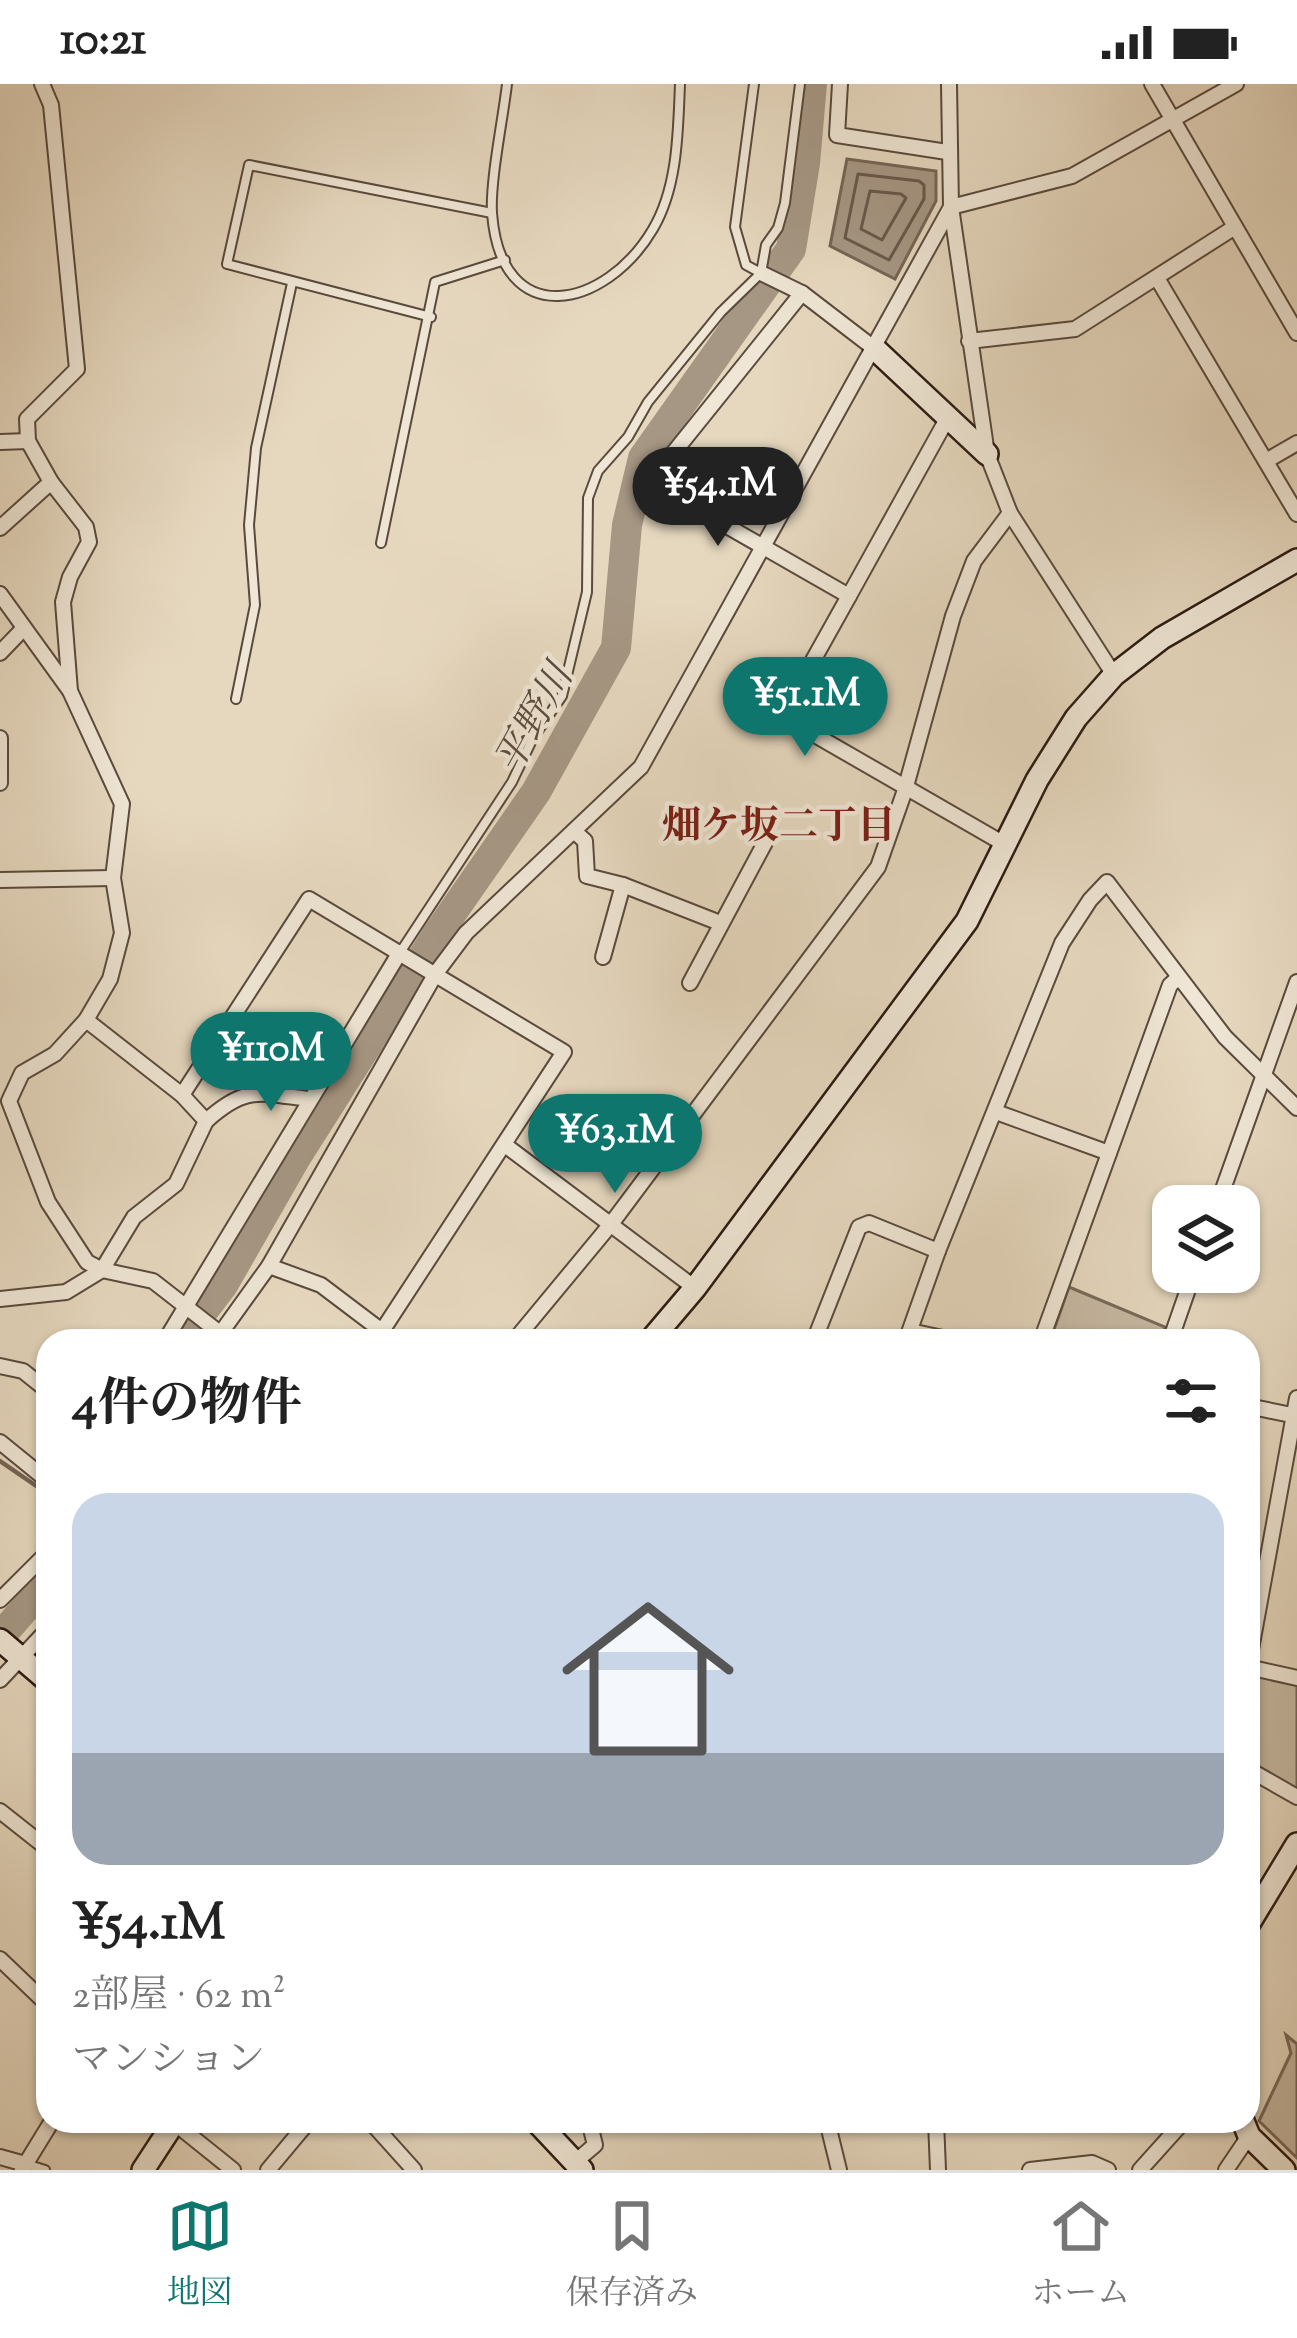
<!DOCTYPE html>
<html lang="ja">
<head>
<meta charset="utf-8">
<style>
  :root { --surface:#fff; --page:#f6f6f6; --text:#222; --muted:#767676; --line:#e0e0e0; --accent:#0f766e }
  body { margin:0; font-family:"Sorts Mill Goudy","Noto Serif JP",serif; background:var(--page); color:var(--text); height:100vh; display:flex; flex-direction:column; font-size:45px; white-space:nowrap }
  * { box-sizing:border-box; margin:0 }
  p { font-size:39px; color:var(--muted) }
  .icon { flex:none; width:66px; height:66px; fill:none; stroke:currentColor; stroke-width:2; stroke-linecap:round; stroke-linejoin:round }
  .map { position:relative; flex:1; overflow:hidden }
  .panel { position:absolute; left:36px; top:1245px; width:1224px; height:804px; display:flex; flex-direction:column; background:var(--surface); border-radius:36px; box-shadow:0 3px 9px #0004 }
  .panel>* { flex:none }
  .buttons { position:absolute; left:1152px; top:1101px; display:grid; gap:24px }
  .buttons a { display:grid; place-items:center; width:108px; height:108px; border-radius:24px; background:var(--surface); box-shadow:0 3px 9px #0004; font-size:60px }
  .price { position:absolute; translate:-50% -102px; padding:0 27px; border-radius:42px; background:var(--accent); color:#fff; font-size:39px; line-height:78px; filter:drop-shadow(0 3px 6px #0008) }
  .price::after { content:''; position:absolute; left:50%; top:72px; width:36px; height:27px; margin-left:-18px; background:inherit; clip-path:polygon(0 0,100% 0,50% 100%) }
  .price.selected { background:#222; color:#fff }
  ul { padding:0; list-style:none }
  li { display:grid; align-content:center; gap:24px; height:636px; padding:0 36px }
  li+li { border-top:3px solid var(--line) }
  li span { display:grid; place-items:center; height:372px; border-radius:36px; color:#555 }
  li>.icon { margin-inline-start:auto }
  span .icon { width:216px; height:216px; fill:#fffc; stroke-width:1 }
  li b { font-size:51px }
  h2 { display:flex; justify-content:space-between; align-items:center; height:144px; padding:0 36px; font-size:51px }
  .status { display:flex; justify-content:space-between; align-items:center; height:84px; padding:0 60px; background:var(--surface); direction:ltr }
  .status svg { height:33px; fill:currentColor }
  .menu { display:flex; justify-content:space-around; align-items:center; height:168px; border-top:3px solid var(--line); background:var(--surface); font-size:33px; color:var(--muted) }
  .menu a { display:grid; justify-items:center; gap:6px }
  .menu .selected { color:var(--accent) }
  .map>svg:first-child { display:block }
  .green { fill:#c6b8a2; stroke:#78695a; stroke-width:3 }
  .water { fill:#a69784; stroke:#756556; stroke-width:3 }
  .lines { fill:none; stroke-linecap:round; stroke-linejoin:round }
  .shore { stroke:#68584b; stroke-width:3 }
  .stream { stroke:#756556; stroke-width:4.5 }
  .river { stroke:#a69784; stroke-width:30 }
  .lane-casing { stroke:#5a4a3d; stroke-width:12 }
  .street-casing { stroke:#5a4a3d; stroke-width:18 }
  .secondary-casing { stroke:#2b1a12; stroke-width:26 }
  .lane { stroke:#efe6d5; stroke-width:8 }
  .street { stroke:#efe6d5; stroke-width:14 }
  .secondary { stroke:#efe6d5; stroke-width:21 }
  .labels { text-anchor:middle; stroke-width:9; stroke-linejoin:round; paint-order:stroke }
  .water-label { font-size:39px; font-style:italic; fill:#5c4c40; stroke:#efe6d5 }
  .neighbourhood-label { font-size:39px; font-weight:bold; fill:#7a1f14; stroke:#efe6d5 }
</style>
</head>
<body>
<div class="status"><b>10:21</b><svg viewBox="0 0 49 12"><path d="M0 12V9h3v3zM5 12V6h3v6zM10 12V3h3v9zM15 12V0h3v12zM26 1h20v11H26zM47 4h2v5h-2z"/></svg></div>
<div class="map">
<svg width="1297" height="2086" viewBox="0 0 1297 2086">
  <rect width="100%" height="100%" fill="#e6d8bf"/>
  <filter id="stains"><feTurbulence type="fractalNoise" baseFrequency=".00167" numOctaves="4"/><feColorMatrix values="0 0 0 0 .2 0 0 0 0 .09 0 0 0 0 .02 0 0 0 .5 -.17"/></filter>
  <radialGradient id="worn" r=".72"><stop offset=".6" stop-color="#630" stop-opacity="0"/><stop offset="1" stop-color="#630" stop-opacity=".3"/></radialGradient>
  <g class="green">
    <polygon points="1069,1203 1165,1243 1161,1257 1050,1257"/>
    <polygon points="1258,1590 1297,1599 1297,1707 1248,1677 1248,1596"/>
    <polygon points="1286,1951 1297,1960 1297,2074 1259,2037 1291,1969"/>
  </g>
  <polygon class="water" points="847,75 936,87 936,117 895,195 830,162"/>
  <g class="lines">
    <g class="shore">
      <polygon points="858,90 919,97 924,101 924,115 889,176 845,154"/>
      <polygon points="870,107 901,110 906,114 882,156 861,145"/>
    </g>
    <polyline class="stream" points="0,1377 48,1410"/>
    <g class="river">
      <polyline points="180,1257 223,1201 295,1075 438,849 536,708 616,564 627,441 643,374 791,165 805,79 812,0"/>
      <polyline points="0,1553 48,1498"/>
    </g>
    <defs>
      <g id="lane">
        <path d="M 507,0 C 503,35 490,97 492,129 C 501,249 606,225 653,145 C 678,103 678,47 680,0"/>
        <polyline points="754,0 735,143 746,181 759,188"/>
        <polyline points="431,233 227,180 249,81 492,129"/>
        <polyline points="381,459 435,198 505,176"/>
        <polyline points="236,615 255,521 249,441 256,364 292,199"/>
        <polyline points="401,867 512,698 533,654 562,612 587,508 588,414 598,387 628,353 648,318 721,228 761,189 766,161 778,144 785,119 800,0"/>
        <polyline points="26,2080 45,2086"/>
      </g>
      <g id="street">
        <polyline points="840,0 837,51 947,68"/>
        <polyline points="949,0 951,123 987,370 1010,429 1114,591"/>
        <polyline points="1152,0 1297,249"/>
        <polyline points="761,189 802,209 875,265"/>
        <polyline points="1157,194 1297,430"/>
        <polyline points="802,209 650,398 849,512 947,335"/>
        <polyline points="969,257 1075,245 1235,143"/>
        <polyline points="0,358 28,357"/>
        <polyline points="1266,377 1297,359"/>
        <polyline points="51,398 86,443 89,458 70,493 63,518 70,607"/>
        <polyline points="0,444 51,398 28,357 27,335 77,285 51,21 42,0"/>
        <polyline points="0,510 70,607 122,720 113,794 122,849 110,895 86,936 55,970 22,989 9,1017 48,1118 87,1178 102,1186 153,1197 230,1257"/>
        <polyline points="849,512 782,632 1006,761"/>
        <polyline points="0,569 22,546"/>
        <polyline points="0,654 0,699"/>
        <polyline points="574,747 585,757 587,792 623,801 720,839"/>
        <polyline points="0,796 113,794"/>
        <polyline points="603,873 623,801"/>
        <polyline points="690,899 768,753"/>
        <polyline points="182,1011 309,815 564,968 382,1247"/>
        <polyline points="996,1028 1109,1069"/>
        <path d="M 206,1037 C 246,1001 259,1009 309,1015"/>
        <polyline points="505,1061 695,1204"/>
        <polyline points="1217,1122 1297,898"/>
        <polyline points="269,1182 321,1201 395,1257"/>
        <polyline points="0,1215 66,1208 102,1186 134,1133 176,1100 206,1037 182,1011 86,936"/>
        <polyline points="910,1247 957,1257"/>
        <polyline points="165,1257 400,868"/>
        <polyline points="215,1257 269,1182 436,889 466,849 641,683 951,123 1072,92 1236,0"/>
        <polyline points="514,1257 611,1140 878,783 905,706 953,532 974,477 1010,429"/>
        <polyline points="814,1257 859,1143 869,1139 938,1167"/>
        <polyline points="906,1257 938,1167 1062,859 1090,816 1107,798 1225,953 1297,1024"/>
        <polyline points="1041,1257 1170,901 1178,894"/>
        <polyline points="1170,1257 1194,1188"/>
        <polyline points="0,1282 23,1287 48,1307"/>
        <polyline points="1248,1322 1296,1332"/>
        <polyline points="0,1358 48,1397"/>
        <polyline points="0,1516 48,1468"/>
        <polyline points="1248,1582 1297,1314"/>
        <polyline points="1248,1583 1297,1594"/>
        <polyline points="0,1596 48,1545"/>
        <polyline points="1248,1685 1297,1713"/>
        <polyline points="0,1727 48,1765"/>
        <polyline points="0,1875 48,1921"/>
        <polyline points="172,2037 233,2086"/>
        <polyline points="370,2037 414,2086"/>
        <polyline points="827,2037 839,2086"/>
        <polyline points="936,2037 938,2086"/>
        <polyline points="0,2073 25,2080"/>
        <polyline points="575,2078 595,2061 589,2037"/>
        <polyline points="22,2086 52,2037"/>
        <polyline points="268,2086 309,2037"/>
        <polyline points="1030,2086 1092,2079 1108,2086"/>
        <polyline points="1140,2086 1184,2037"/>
        <polyline points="1226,2086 1249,2052"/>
      </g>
      <g id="secondary">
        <polyline points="875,265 987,370"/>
        <polyline points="650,1257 695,1204 967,837 1037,696 1076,634 1114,591 1162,554 1297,476"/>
        <polyline points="0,1556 48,1597"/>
        <polyline points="1248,1841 1297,1760"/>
        <polyline points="536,2037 582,2086"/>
        <polyline points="1243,2037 1249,2052 1284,2086"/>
        <polyline points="143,2086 175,2037"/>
      </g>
    </defs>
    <use href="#lane" class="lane-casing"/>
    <use href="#street" class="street-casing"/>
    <use href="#secondary" class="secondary-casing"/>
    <use href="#lane" class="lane"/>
    <use href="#street" class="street"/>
    <use href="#secondary" class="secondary"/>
  </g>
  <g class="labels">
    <g class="water-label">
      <text transform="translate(532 634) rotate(-61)" y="14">平野川</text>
    </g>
    <g class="neighbourhood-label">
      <text x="779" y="754">畑ケ坂二丁目</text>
    </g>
  </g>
  <rect width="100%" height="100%" filter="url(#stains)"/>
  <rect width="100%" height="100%" fill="url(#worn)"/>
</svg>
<div class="buttons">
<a><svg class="icon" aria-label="layers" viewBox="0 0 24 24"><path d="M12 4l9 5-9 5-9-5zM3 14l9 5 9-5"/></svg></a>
</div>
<b class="price selected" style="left:718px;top:465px">¥54.1M</b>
<b class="price" style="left:805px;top:675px">¥51.1M</b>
<b class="price" style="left:271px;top:1030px">¥110M</b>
<b class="price" style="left:615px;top:1112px">¥63.1M</b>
<section class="panel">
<h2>4件の物件<svg class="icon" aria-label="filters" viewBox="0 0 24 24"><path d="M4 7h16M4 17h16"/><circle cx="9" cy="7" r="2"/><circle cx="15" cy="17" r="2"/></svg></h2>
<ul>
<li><span style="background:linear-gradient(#c9d6e8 70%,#9aa5b1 0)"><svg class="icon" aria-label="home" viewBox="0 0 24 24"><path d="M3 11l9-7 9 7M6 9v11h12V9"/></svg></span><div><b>¥54.1M</b><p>2部屋 · 62 m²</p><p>マンション</p></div></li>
</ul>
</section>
</div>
<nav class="menu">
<a class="selected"><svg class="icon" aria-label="map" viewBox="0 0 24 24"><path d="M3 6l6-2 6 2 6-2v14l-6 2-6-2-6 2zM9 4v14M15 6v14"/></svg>地図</a>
<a><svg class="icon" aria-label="saved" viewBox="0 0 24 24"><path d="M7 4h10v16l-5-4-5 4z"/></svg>保存済み</a>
<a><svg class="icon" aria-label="home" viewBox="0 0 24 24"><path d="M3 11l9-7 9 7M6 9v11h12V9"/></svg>ホーム</a>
</nav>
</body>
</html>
